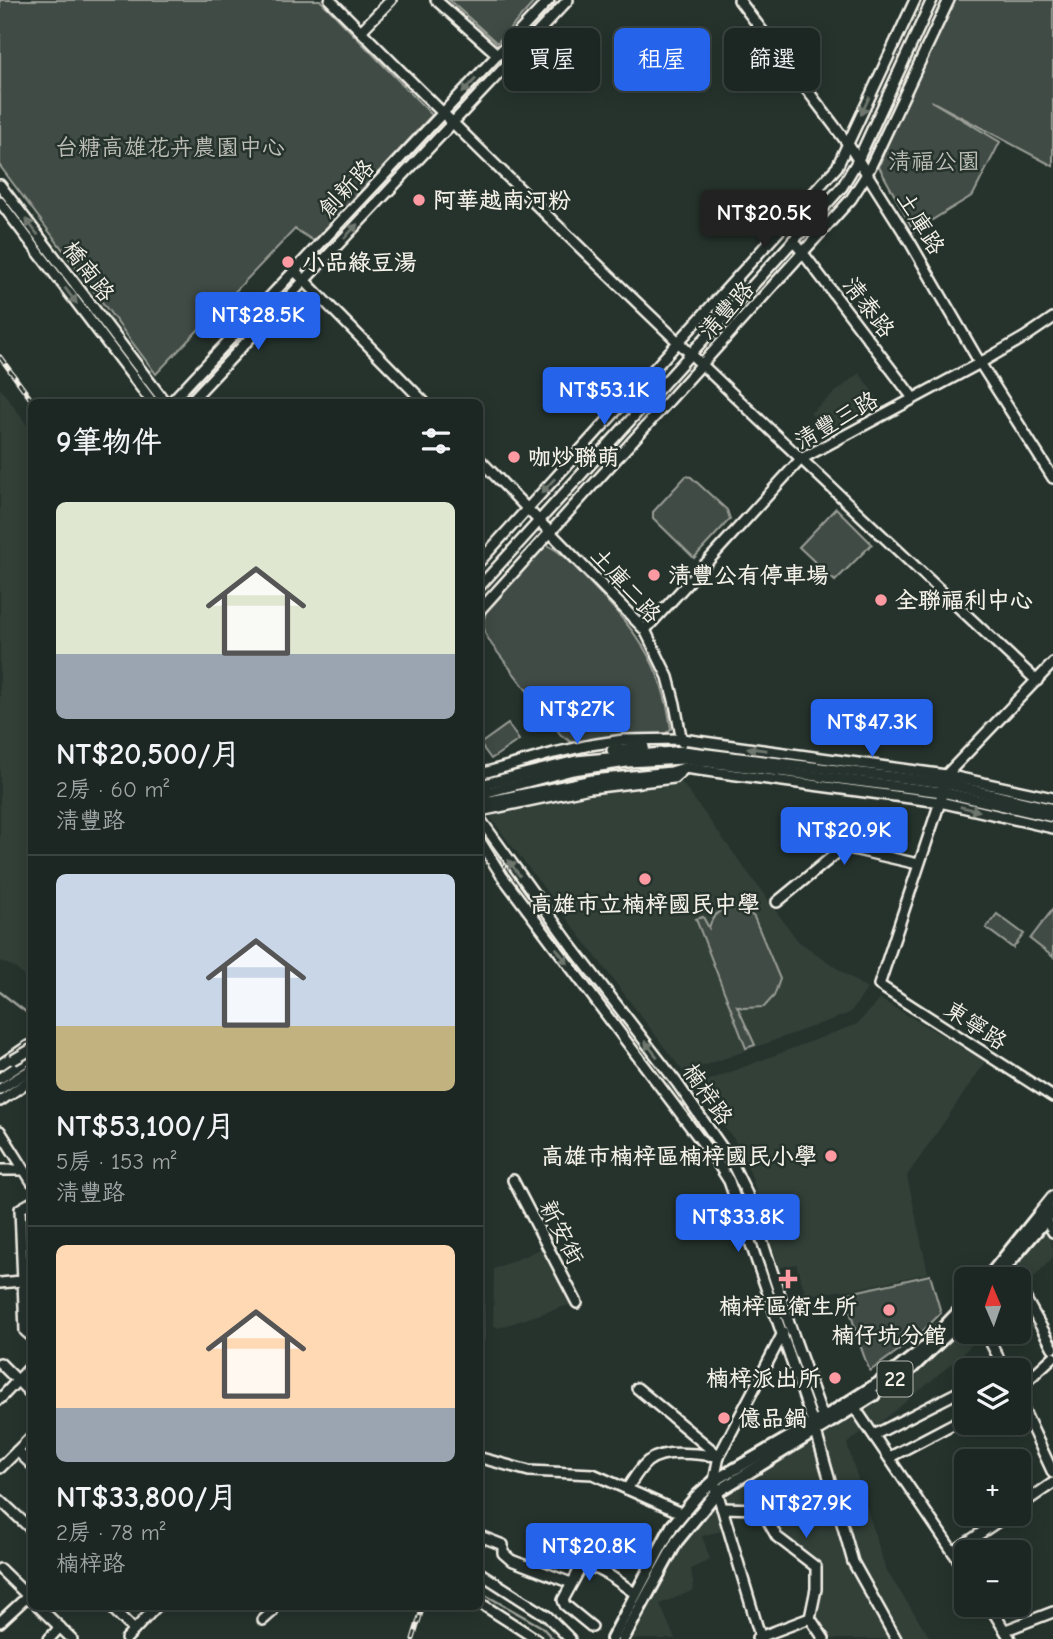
<!DOCTYPE html>
<html lang="zh-TW">
<head>
<meta charset="utf-8">
<style>
  :root { --surface:#1c2622; --page:#29322f; --text:#f1f3f6; --muted:#a0a5a5; --line:#3a4340; --accent:#2563eb }
  body { margin:0; font-family:"Comic Neue","LXGW WenKai TC",sans-serif; background:var(--page); color:var(--text); height:100vh; display:flex; flex-direction:column; font-size:26px; white-space:nowrap }
  * { box-sizing:border-box; margin:0 }
  p { font-size:23px; color:var(--muted) }
  .icon { flex:none; width:38px; height:38px; fill:none; stroke:currentColor; stroke-width:2; stroke-linecap:round; stroke-linejoin:round }
  .map { position:relative; flex:1; overflow:hidden }
  .drawer { position:absolute; left:28px; top:399px; width:455px; height:1211px; display:flex; flex-direction:column; background:var(--surface); border-radius:10px; box-shadow:0 4px 18px #0003,0 0 0 2px var(--line) }
  .drawer>* { flex:none }
  .hud { position:absolute; left:504px; top:28px; width:443px; height:63px; display:flex; gap:14px }
  .needle { width:46px; rotate:358deg }
  .fabs { position:absolute; left:954px; top:1267px; display:grid; gap:14px }
  .fabs a { display:grid; place-items:center; width:77px; height:77px; border-radius:10px; background:var(--surface); box-shadow:0 4px 18px #0003,0 0 0 2px var(--line); font-size:35px }
  .price { position:absolute; translate:-50% -60px; padding:0 16px; border-radius:7px; background:var(--accent); color:#fff; font-size:23px; line-height:46px; filter:drop-shadow(0 2px 4px #0008) }
  .price::after { content:''; position:absolute; left:50%; top:42px; width:21px; height:16px; margin-left:-10px; background:inherit; clip-path:polygon(0 0,100% 0,50% 100%) }
  .price.on { background:#222; color:#fff }
  ul { padding:0; list-style:none }
  li { display:grid; align-content:center; gap:14px; height:371px; padding:0 28px }
  li+li { border-top:2px solid var(--line) }
  li span { display:grid; place-items:center; height:217px; border-radius:10px; color:#555 }
  li>.icon { margin-inline-start:auto }
  span .icon { width:126px; height:126px; fill:#fffc; stroke-width:1 }
  li b { font-size:30px }
  h2 { display:flex; justify-content:space-between; align-items:center; height:84px; padding:0 28px; font-size:30px }
  .tag { padding:0 24px; border-radius:10px; background:var(--surface); box-shadow:0 4px 18px #0003,0 0 0 2px var(--line); font-size:24px; line-height:63px }
  .tag.on { background:var(--accent); color:#fff }
  .map>svg:first-child { display:block }
  .built { fill:#333f39 }
  .green { fill:#414b45; stroke:#9a9e96; stroke-width:2 }
  .lines { fill:none; stroke-linecap:round; stroke-linejoin:round }
  .stream { stroke:#9fa39b; stroke-width:2.5 }
  .minor-casing { stroke:#f4f1e8; stroke-width:14 }
  .major-casing { stroke:#f4f1e8; stroke-width:16 }
  .minor { stroke:#26332d; stroke-width:9 }
  .major { stroke:#26332d; stroke-width:10 }
  .rail-casing { stroke:#f4f1e8; stroke-width:5 }
  .rail { stroke:#26332d; stroke-width:2.5; stroke-dasharray:8; stroke-linecap:butt }
  .minor-bridge-casing { stroke:#f4f1e8; stroke-width:14; stroke-linecap:butt }
  .minor-bridge { stroke:#26332d; stroke-width:9 }
  .oneway { fill:#6e766e }
  .poi-dot { fill:#ff9aa2; stroke:#26332d; stroke-width:2.5 }
  .labels { text-anchor:middle; stroke-width:5; stroke-linejoin:round; paint-order:stroke }
  .shield { fill:#26332d; stroke:#b6b8b0; stroke-width:2 }
  .shield-label { font-size:21px; font-weight:bold; fill:#f4f1e8 }
  .park-label { font-size:23px; fill:#bebfb7; stroke:#26332d }
  .street-label { font-size:23px; fill:#f4f1e8; stroke:#26332d }
  .poi-label { font-size:23px; font-weight:bold; fill:#f4f1e8; stroke:#26332d; text-anchor:start }
</style>
</head>
<body>
<div class="map">
<svg width="1053" height="1639" viewBox="0 0 1053 1639">
  <rect width="100%" height="100%" fill="#26332d"/>
  <filter id="ink" filterUnits="userSpaceOnUse"><feTurbulence type="fractalNoise" baseFrequency=".0143" numOctaves="2"/><feDisplacementMap in="SourceGraphic" scale="14" xChannelSelector="R" yChannelSelector="G"/><feConvolveMatrix kernelMatrix="1 2 1 2 8 2 1 2 1" color-interpolation-filters="sRGB"/></filter>
  <g filter="url(#ink)">
    <g class="built">
      <polygon points="859,373 884,407 831,432 810,413"/>
      <polygon points="0,388 31,430 31,983 14,967 0,961"/>
      <polygon points="680,780 798,941 867,989 850,1013 684,1073 490,817 514,808 590,790"/>
      <polygon points="880,999 986,1061 907,1176 928,1273 855,1289 806,1295 796,1264 779,1268 750,1172 734,1139 691,1087 857,1024"/>
      <polygon points="1046,1230 1053,1248 1053,1257 1019,1294 1018,1279 1004,1279"/>
      <polygon points="545,1247 572,1304 498,1328 493,1325 494,1269"/>
      <polygon points="966,1323 966,1332 983,1332 961,1356 875,1427 863,1410 915,1370"/>
      <polygon points="853,1415 864,1430 847,1444 886,1570 931,1639 830,1639 813,1615 820,1588 821,1565 779,1533 763,1505 726,1501 724,1491 802,1448"/>
      <polygon points="708,1509 715,1509 725,1530 702,1536 710,1559 691,1569 694,1590 660,1604 675,1639 630,1639 685,1535"/>
    </g>
    <g class="green">
      <polygon points="0,0 320,0 432,115 314,241 295,229 156,374 0,166"/>
      <polygon points="449,0 536,0 497,43"/>
      <polygon points="951,0 1053,0 1053,166 931,101 1000,142 973,195 914,231 879,167 907,88"/>
      <polygon points="686,476 691,477 727,510 730,519 694,558 653,518 653,512"/>
      <polygon points="836,508 872,544 835,581 799,547"/>
      <path d="M 547,545 C 563,552 576,569 588,581 C 633,627 663,662 671,729 L 665,734 L 623,736 L 571,742 L 561,735 L 492,645 C 487,637 482,629 484,619 C 489,594 524,565 542,546 Z"/>
      <polygon points="508,724 519,740 491,759 480,744"/>
      <path d="M 731,907 L 748,912 L 754,917 L 780,979 L 774,996 L 764,1007 L 743,1008 L 737,1006 L 755,1045 L 746,1048 L 696,919 L 703,917 L 709,928 C 712,916 719,909 731,907 Z"/>
      <polygon points="1053,909 1053,957 1030,939"/>
      <polygon points="997,914 1024,934 1013,948 986,928"/>
      <path d="M 930,1275 L 941,1313 L 917,1337 L 870,1371 C 859,1347 853,1320 845,1294 Z"/>
    </g>
    <g class="lines">
      <g class="stream">
        <polyline points="0,992 26,1012 32,1020"/>
        <polyline points="480,1592 542,1627 553,1639"/>
      </g>
      <defs>
        <g id="minor">
          <path d="M 330,0 C 560,233 798,457 1037,681"/>
          <polyline points="436,0 498,55"/>
          <polyline points="739,0 848,144 910,242 980,363 1053,478"/>
          <polyline points="361,31 391,0"/>
          <polyline points="0,185 165,402"/>
          <polyline points="0,202 152,402"/>
          <polyline points="793,240 913,398"/>
          <polyline points="295,271 424,402"/>
          <polyline points="171,402 549,0"/>
          <polyline points="190,402 568,0"/>
          <polyline points="480,460 645,630 668,677 675,704 682,742"/>
          <polyline points="480,561 837,167 915,0"/>
          <polyline points="480,586 842,187 858,160 932,0"/>
          <polyline points="480,610 851,199 867,174 949,0"/>
          <polyline points="645,630 801,459 980,363 1025,337 1053,318"/>
          <polyline points="1053,663 946,775 940,802 879,985 1053,1097"/>
          <polyline points="612,750 644,747"/>
          <polyline points="480,774 554,753 590,745 623,740 682,739 946,775 1053,798"/>
          <polyline points="480,785 576,761 683,751 944,783 1053,809"/>
          <polyline points="480,794 573,770 627,762 684,759 942,792 1053,817"/>
          <polyline points="480,803 593,780 671,772 684,768 940,802 1053,828"/>
          <polyline points="480,811 590,788 674,778 683,770"/>
          <polyline points="480,819 573,948 677,1083 730,1159 747,1194 789,1323 823,1418 821,1421"/>
          <polyline points="480,841 502,876 717,1162 729,1181 816,1432 853,1562 896,1639"/>
          <polyline points="777,902 844,847 918,864"/>
          <polyline points="0,1065 28,1046 32,1052"/>
          <polyline points="0,1078 32,1057"/>
          <polyline points="0,1089 32,1069"/>
          <polyline points="0,1101 32,1079"/>
          <polyline points="0,1131 32,1182"/>
          <polyline points="0,1170 23,1170"/>
          <polyline points="513,1180 577,1303"/>
          <polyline points="32,1202 20,1209 25,1331 32,1337"/>
          <polyline points="1044,1216 1053,1232"/>
          <polyline points="1002,1261 1015,1279"/>
          <polyline points="0,1283 32,1280"/>
          <polyline points="1018,1285 1053,1348"/>
          <polyline points="985,1332 1005,1370"/>
          <polyline points="0,1363 32,1395"/>
          <polyline points="637,1388 719,1456"/>
          <polyline points="1018,1389 1053,1357"/>
          <polyline points="1018,1398 1053,1473"/>
          <polyline points="0,1399 32,1365"/>
          <polyline points="855,1408 966,1571"/>
          <polyline points="874,1435 966,1388"/>
          <polyline points="17,1451 32,1465"/>
          <polyline points="890,1457 966,1417"/>
          <polyline points="481,1458 529,1471 593,1474 681,1513"/>
          <polyline points="0,1468 32,1436"/>
          <path d="M 627,1489 C 632,1481 637,1473 643,1466 C 660,1446 695,1455 719,1456"/>
          <polyline points="0,1500 32,1530"/>
          <polyline points="1018,1507 1053,1483"/>
          <polyline points="722,1508 761,1509 777,1537 816,1567 816,1589 810,1618 824,1639"/>
          <polyline points="480,1536 503,1545 503,1553 511,1560 571,1583"/>
          <polyline points="953,1552 1009,1514"/>
          <polyline points="0,1569 32,1600"/>
          <polyline points="480,1573 547,1616 570,1639"/>
          <polyline points="480,1603 536,1639"/>
          <polyline points="989,1605 1010,1639"/>
          <polyline points="38,1606 72,1639"/>
          <polyline points="110,1606 134,1630"/>
          <polyline points="263,1620 272,1612"/>
          <polyline points="0,1622 28,1596"/>
          <path d="M 592,1627 L 565,1605 L 563,1600 L 581,1567 C 598,1563 622,1585 636,1594"/>
          <polyline points="1006,1630 1053,1612"/>
          <polyline points="757,1638 810,1618"/>
          <polyline points="49,1639 60,1627"/>
          <polyline points="126,1639 157,1606"/>
          <polyline points="761,1639 714,1481 719,1456 783,1333"/>
        </g>
        <g id="major">
          <polyline points="1009,1263 1053,1211"/>
          <polyline points="987,1279 1053,1197"/>
          <polyline points="898,1377 912,1368 966,1316"/>
          <polyline points="612,1639 672,1526 697,1496 714,1481 823,1418 885,1379 923,1349 966,1304"/>
          <polyline points="623,1639 677,1541 717,1492 874,1395"/>
        </g>
      </defs>
      <use href="#minor" class="minor-casing"/>
      <use href="#major" class="major-casing"/>
      <use href="#minor" class="minor"/>
      <use href="#major" class="major"/>
      <defs>
        <g id="rail">
          <polyline points="0,357 33,402"/>
          <polyline points="480,1227 481,1336 480,1353"/>
          <polyline points="413,1639 423,1606"/>
        </g>
      </defs>
      <use href="#rail" class="rail-casing"/>
      <use href="#rail" class="rail"/>
      <defs>
        <polyline id="minor-bridge" points="13,1060 32,1049"/>
      </defs>
      <use href="#minor-bridge" class="minor-bridge-casing"/>
      <use href="#minor-bridge" class="minor-bridge"/>
    </g>
    <defs><path id="oneway-solid" d="M-6-.8H1V-3.2L6.5 0L1 3.2V.8H-6Z" transform="scale(1.75)"/></defs>
    <g class="oneway">
      <use href="#oneway-solid" transform="translate(469 86) rotate(133)"/>
      <use href="#oneway-solid" transform="translate(865 106) rotate(115)"/>
      <use href="#oneway-solid" transform="translate(32 227) rotate(-127)"/>
      <use href="#oneway-solid" transform="translate(351 231) rotate(-47)"/>
      <use href="#oneway-solid" transform="translate(71 296) rotate(53)"/>
      <use href="#oneway-solid" transform="translate(548 486) rotate(132)"/>
      <use href="#oneway-solid" transform="translate(757 749) rotate(-172)"/>
      <use href="#oneway-solid" transform="translate(970 809) rotate(13)"/>
      <use href="#oneway-solid" transform="translate(514 868) rotate(-126)"/>
      <use href="#oneway-solid" transform="translate(562 956) rotate(53)"/>
      <use href="#oneway-solid" transform="translate(651 1049) rotate(-128)"/>
    </g>
  </g>
  <g class="poi-dot">
    <circle cx="419" cy="200" r="7"/>
    <circle cx="288" cy="262" r="7"/>
    <circle cx="514" cy="457" r="7"/>
    <circle cx="654" cy="575" r="7"/>
    <circle cx="881" cy="600" r="7"/>
    <circle cx="645" cy="879" r="7"/>
    <circle cx="831" cy="1156" r="7"/>
    <path d="M784.5 1268.5h7v7h7v7h-7v7h-7v-7h-7v-7h7z"/>
    <circle cx="889" cy="1310" r="7"/>
    <circle cx="835" cy="1378" r="7"/>
    <circle cx="724" cy="1418" r="7"/>
  </g>
  <g class="labels">
    <rect class="shield" x="877.5" y="1361.5" width="35" height="35" rx="5"/>
    <g class="shield-label">
      <text x="895" y="1386">22</text>
    </g>
    <g class="park-label">
      <text x="170" y="155">台糖高雄花卉農園中心</text>
      <text x="934" y="169">清福公園</text>
    </g>
    <g class="street-label">
      <text transform="translate(346 188) rotate(-47)" y="8">創新路</text>
      <text transform="translate(921 223) rotate(58)" y="8">土庫路</text>
      <text transform="translate(89 271) rotate(53)" y="8">橋南路</text>
      <text transform="translate(869 307) rotate(53)" y="8">清泰路</text>
      <text transform="translate(726 310) rotate(-48)" y="8">清豐路</text>
      <text transform="translate(836 420) rotate(-30)" y="8">清豐三路</text>
      <text transform="translate(626 585) rotate(48)" y="8">土庫二路</text>
      <text transform="translate(976 1025) rotate(33)" y="8">東寧路</text>
      <text transform="translate(708 1094) rotate(55)" y="8">楠梓路</text>
      <text transform="translate(562 1232) rotate(63)" y="8">新安街</text>
    </g>
    <g class="poi-label">
      <text x="433" y="208">阿華越南河粉</text>
      <text x="302" y="270">小品綠豆湯</text>
      <text x="528" y="465">咖炒聯萌</text>
      <text x="668" y="583">清豐公有停車場</text>
      <text x="895" y="608">全聯福利中心</text>
      <text x="645" y="912" text-anchor="middle">高雄市立楠梓國民中學</text>
      <text x="817" y="1164" text-anchor="end">高雄市楠梓區楠梓國民小學</text>
      <text x="788" y="1314" text-anchor="middle">楠梓區衛生所</text>
      <text x="889" y="1343" text-anchor="middle">楠仔坑分館</text>
      <text x="821" y="1386" text-anchor="end">楠梓派出所</text>
      <text x="738" y="1426">億品鍋</text>
    </g>
  </g>
</svg>
<div class="fabs">
<a><svg class="needle" viewBox="-14 -14 28 28"><path d="M0-13l5 13h-10z" fill="#e53935"/><path d="M0 13l5-13h-10z" fill="#a0a5a5"/></svg></a>
<a><svg class="icon" aria-label="layers" viewBox="0 0 24 24"><path d="M12 4l9 5-9 5-9-5zM3 14l9 5 9-5"/></svg></a>
<a>+</a>
<a>−</a>
</div>
<b class="price on" style="left:764px;top:250px">NT$20.5K</b>
<b class="price" style="left:258px;top:352px">NT$28.5K</b>
<b class="price" style="left:604px;top:427px">NT$53.1K</b>
<b class="price" style="left:577px;top:746px">NT$27K</b>
<b class="price" style="left:872px;top:759px">NT$47.3K</b>
<b class="price" style="left:844px;top:867px">NT$20.9K</b>
<b class="price" style="left:738px;top:1254px">NT$33.8K</b>
<b class="price" style="left:806px;top:1540px">NT$27.9K</b>
<b class="price" style="left:589px;top:1583px">NT$20.8K</b>
<div class="hud">
<a class="tag">買屋</a>
<a class="tag on">租屋</a>
<a class="tag">篩選</a>
</div>
<section class="drawer">
<h2>9筆物件<svg class="icon" aria-label="filters" viewBox="0 0 24 24"><path d="M4 7h16M4 17h16"/><circle cx="9" cy="7" r="2"/><circle cx="15" cy="17" r="2"/></svg></h2>
<ul>
<li><span style="background:linear-gradient(#dfe7d0 70%,#9aa5b1 0)"><svg class="icon" aria-label="home" viewBox="0 0 24 24"><path d="M3 11l9-7 9 7M6 9v11h12V9"/></svg></span><div><b>NT$20,500/月</b><p>2房 · 60 m²</p><p>清豐路</p></div></li>
<li><span style="background:linear-gradient(#c9d6e8 70%,#c2b280 0)"><svg class="icon" aria-label="home" viewBox="0 0 24 24"><path d="M3 11l9-7 9 7M6 9v11h12V9"/></svg></span><div><b>NT$53,100/月</b><p>5房 · 153 m²</p><p>清豐路</p></div></li>
<li><span style="background:linear-gradient(#ffd9b3 75%,#9aa5b1 0)"><svg class="icon" aria-label="home" viewBox="0 0 24 24"><path d="M3 11l9-7 9 7M6 9v11h12V9"/></svg></span><div><b>NT$33,800/月</b><p>2房 · 78 m²</p><p>楠梓路</p></div></li>
</ul>
</section>
</div>
</body>
</html>
